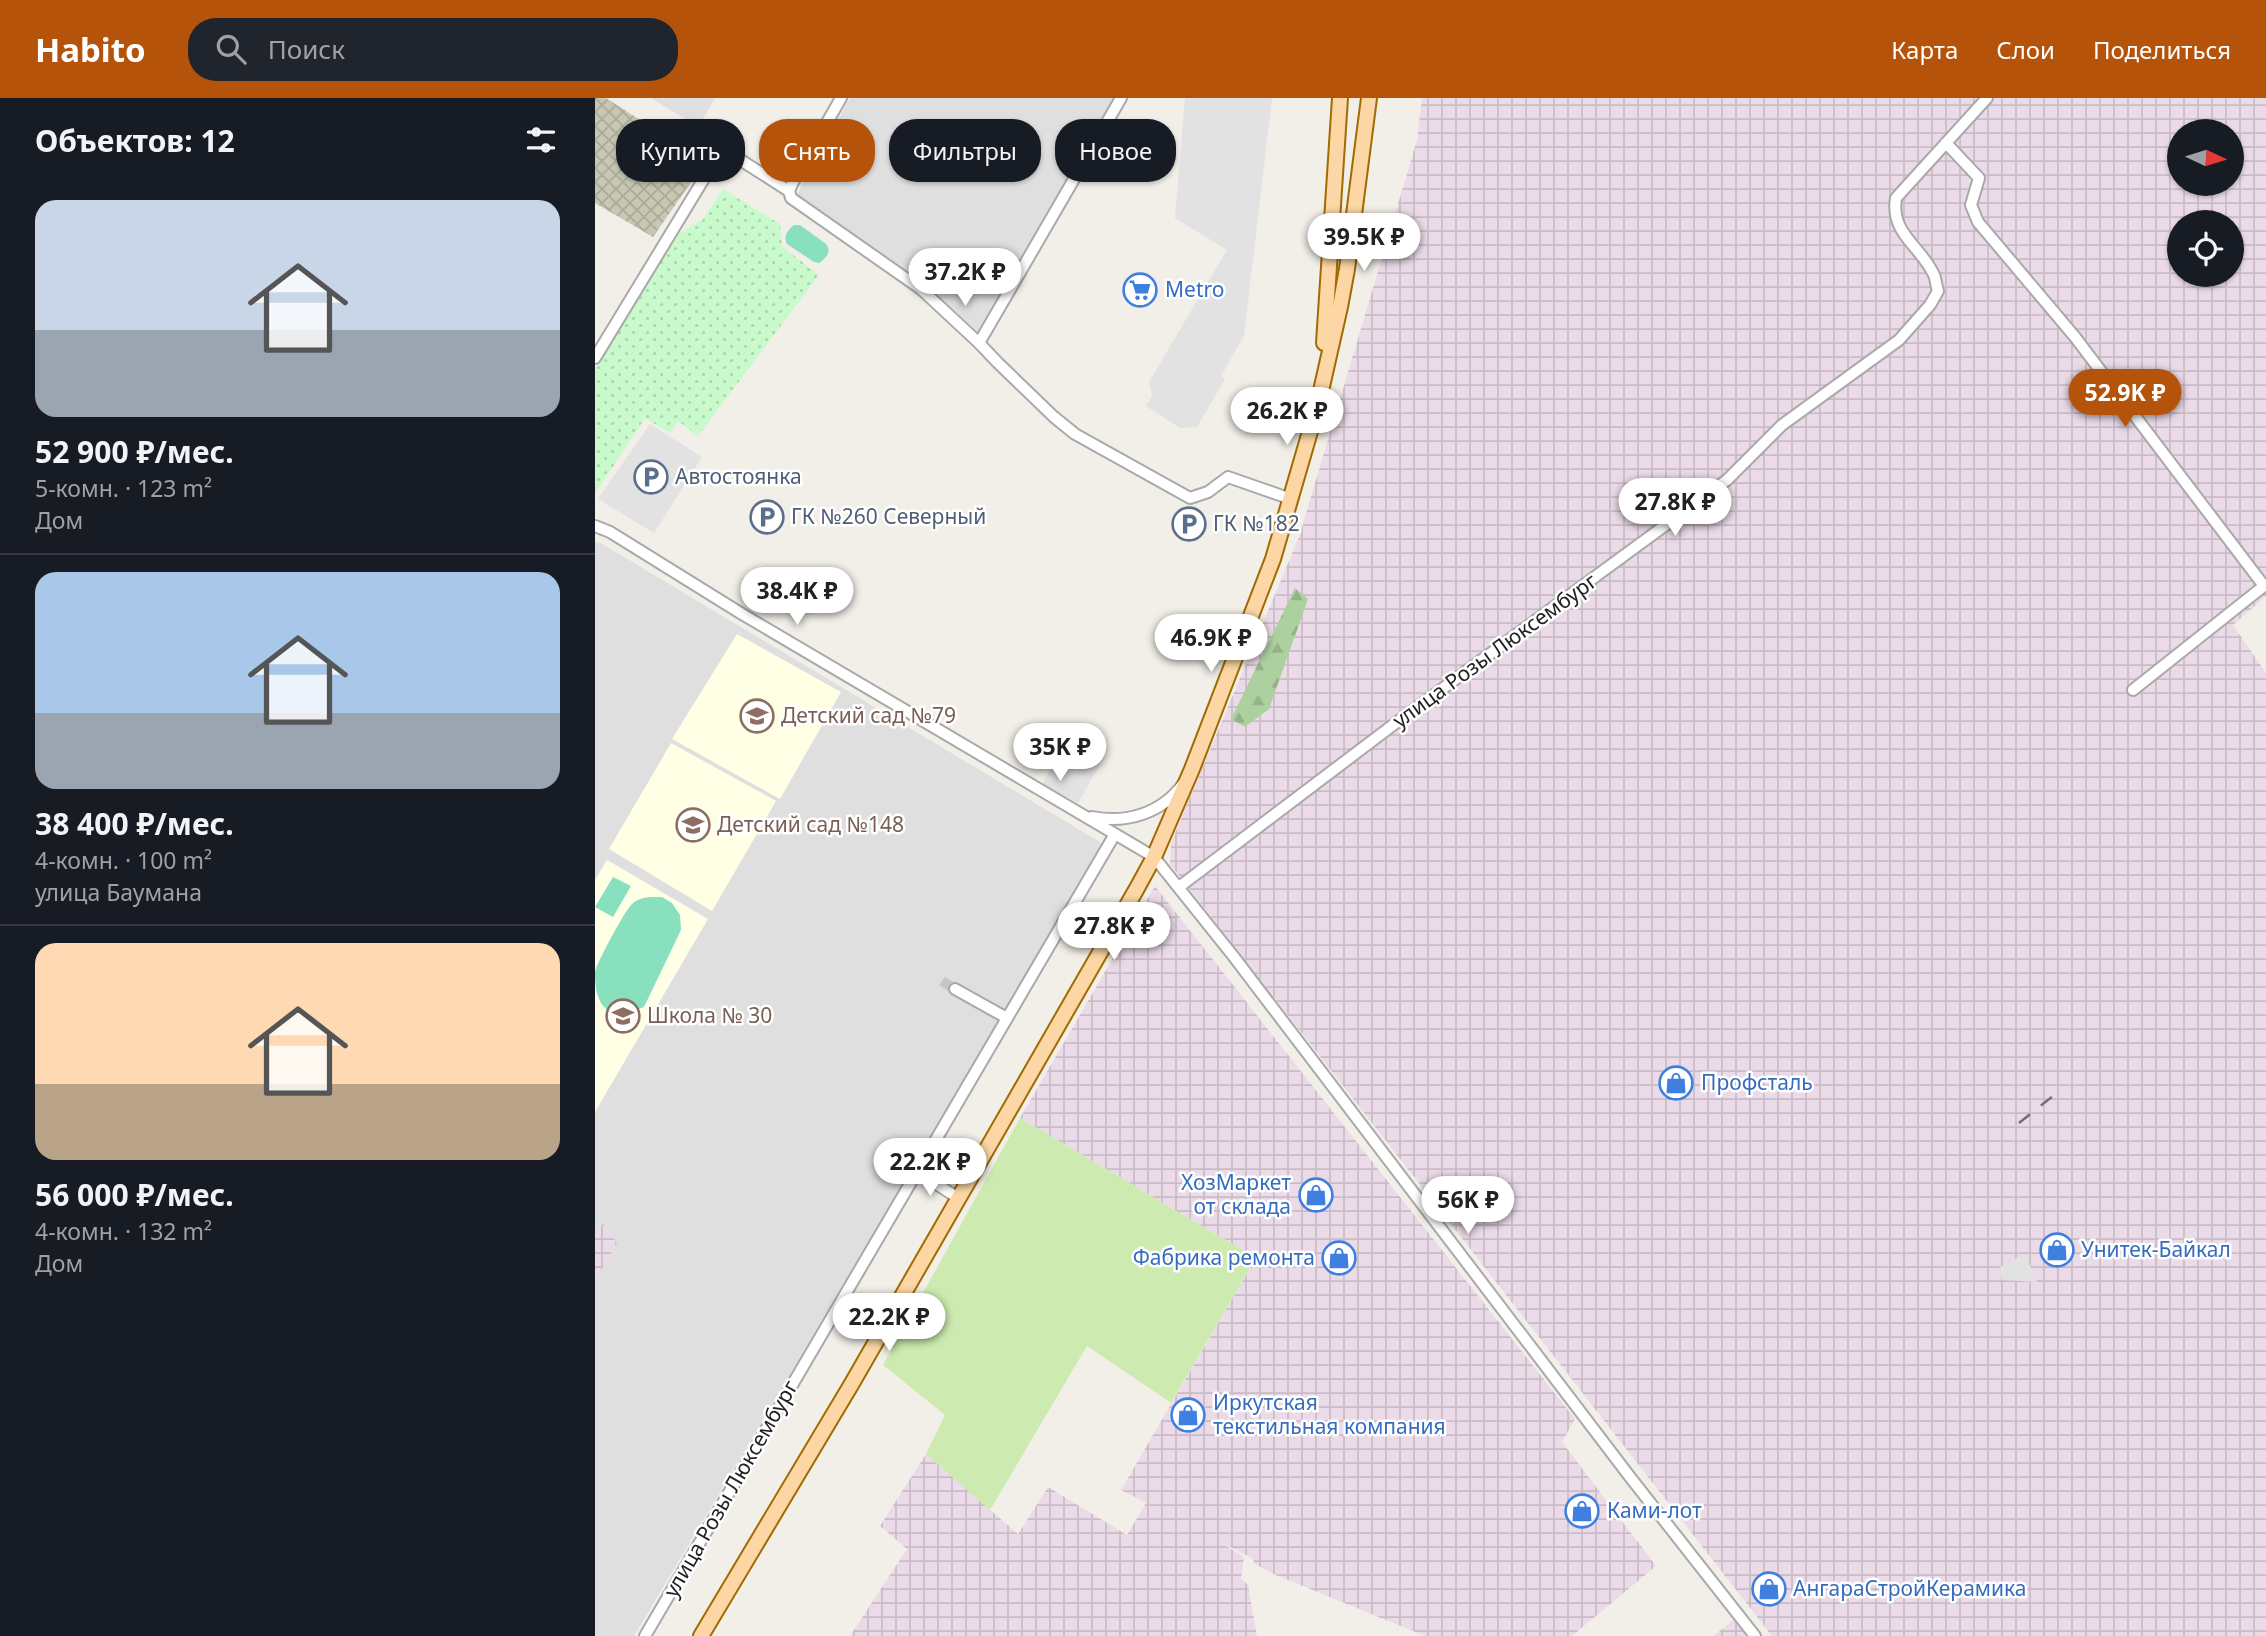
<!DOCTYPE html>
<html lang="ru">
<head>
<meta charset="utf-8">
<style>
  :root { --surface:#171b24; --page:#20242c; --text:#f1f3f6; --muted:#9ea1a6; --line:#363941; --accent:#b45309 }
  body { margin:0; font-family:"Noto Sans",sans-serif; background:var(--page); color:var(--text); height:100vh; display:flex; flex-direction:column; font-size:26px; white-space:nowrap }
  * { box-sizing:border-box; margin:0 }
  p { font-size:23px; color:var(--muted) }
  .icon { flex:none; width:38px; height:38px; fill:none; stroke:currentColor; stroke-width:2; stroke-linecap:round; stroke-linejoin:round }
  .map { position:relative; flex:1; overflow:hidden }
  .panel { display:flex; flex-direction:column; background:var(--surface); width:595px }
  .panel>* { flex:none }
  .hud { position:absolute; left:21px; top:21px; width:665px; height:63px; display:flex; gap:14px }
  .needle { width:46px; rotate:94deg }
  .tools { position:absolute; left:1572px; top:21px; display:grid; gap:14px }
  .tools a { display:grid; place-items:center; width:77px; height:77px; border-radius:50%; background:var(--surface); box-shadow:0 2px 5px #0004; font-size:35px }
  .price { position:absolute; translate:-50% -60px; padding:0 16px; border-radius:24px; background:#fff; color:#222; font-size:23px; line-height:46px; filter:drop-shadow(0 2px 4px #0008) }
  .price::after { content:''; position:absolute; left:50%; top:42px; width:21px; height:16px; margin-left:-10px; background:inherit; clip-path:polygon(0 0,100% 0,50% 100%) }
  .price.on { background:var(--accent); color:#fff }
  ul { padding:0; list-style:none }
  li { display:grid; align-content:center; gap:14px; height:371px; padding:0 35px }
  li+li { border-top:2px solid var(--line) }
  li span { display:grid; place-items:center; height:217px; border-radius:21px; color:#555 }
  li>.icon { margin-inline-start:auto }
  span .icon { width:126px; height:126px; fill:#fffc; stroke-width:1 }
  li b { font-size:30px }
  h2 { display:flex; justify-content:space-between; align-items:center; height:84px; padding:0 35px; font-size:30px }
  .tag { padding:0 24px; border-radius:28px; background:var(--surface); box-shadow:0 2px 5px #0004; font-size:24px; line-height:63px }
  .tag.on { background:var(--accent); color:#fff }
  header { display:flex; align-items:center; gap:42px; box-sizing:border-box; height:98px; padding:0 35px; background:var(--accent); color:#fff }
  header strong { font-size:33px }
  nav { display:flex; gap:38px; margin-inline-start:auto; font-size:24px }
  .search { width:490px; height:63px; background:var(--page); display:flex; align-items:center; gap:18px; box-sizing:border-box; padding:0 24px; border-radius:28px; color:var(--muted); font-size:26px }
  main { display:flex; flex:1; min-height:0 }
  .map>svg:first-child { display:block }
  .residential { fill:#e0dfdf }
  .industrial { fill:url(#industrial-grid); fill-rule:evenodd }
  .education { fill:#ffffe5 }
  .construction { fill:url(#construction-cross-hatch) }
  .grass { fill:#cdebb0 }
  .forest { fill:url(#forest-firs) }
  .park { fill:url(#park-dots) }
  .pitch { fill:#88e0be }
  .parking { fill:#e2e2e2 }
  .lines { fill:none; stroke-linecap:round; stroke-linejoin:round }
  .minor-tunnel { stroke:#c8c6c1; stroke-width:10; stroke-dasharray:10 5; stroke-linecap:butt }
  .minor-casing { stroke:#a9a9a9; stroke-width:14 }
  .major-casing { stroke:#a06b00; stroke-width:18 }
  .minor { stroke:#fff; stroke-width:10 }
  .major { stroke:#fcd6a4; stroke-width:14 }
  .rail { stroke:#707070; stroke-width:2.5; stroke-dasharray:14 14; stroke-linecap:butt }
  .labels { text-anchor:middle; stroke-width:5; stroke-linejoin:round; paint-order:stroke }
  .shop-label { font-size:21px; fill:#366cbe; stroke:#fff; text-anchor:start }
  .service-label { font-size:21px; fill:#4e5e75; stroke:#fff; text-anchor:start }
  .street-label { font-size:21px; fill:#222; stroke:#fff }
  .education-label { font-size:21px; fill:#785e54; stroke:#fff; text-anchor:start }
</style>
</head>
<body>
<header>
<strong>Habito</strong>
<div class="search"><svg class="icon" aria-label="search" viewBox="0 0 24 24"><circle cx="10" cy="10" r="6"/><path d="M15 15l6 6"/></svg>Поиск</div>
<nav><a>Карта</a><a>Слои</a><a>Поделиться</a></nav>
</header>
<main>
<section class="panel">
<h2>Объектов: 12<svg class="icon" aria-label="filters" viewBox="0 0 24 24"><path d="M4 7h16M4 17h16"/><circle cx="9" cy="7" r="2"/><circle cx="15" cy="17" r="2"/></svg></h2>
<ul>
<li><span style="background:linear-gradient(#c9d6e8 60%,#9aa5b1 0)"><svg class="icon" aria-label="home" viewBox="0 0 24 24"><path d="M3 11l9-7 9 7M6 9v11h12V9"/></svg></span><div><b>52 900 ₽/мес.</b><p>5-комн. · 123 m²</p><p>Дом</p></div></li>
<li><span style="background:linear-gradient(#a9c7e8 65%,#9aa5b1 0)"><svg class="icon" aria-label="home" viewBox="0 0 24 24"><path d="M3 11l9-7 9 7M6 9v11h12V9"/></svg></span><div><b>38 400 ₽/мес.</b><p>4-комн. · 100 m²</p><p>улица Баумана</p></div></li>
<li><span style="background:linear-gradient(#ffd9b3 65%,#b9a48a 0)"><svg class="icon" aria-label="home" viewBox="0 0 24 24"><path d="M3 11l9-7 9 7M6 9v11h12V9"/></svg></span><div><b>56 000 ₽/мес.</b><p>4-комн. · 132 m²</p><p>Дом</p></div></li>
</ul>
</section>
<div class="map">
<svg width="1671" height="1538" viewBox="0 0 1671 1538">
  <defs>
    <pattern id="industrial-grid" width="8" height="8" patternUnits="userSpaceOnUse" patternTransform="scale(1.75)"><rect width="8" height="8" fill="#ebdbe8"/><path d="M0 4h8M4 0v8" fill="none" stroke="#c9bcc7"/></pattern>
    <pattern id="construction-cross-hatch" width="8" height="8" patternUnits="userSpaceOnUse" patternTransform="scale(1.75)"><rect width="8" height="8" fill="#c7c7b4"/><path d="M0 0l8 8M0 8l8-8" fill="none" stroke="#abab9a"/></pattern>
    <pattern id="forest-firs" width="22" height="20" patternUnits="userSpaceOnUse" patternTransform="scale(1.75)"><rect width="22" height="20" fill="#add19e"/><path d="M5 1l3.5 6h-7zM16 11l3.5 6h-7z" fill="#95b388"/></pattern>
    <pattern id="park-dots" width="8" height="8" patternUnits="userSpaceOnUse" patternTransform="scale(1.75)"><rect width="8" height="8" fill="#c8facc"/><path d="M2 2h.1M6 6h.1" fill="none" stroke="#acd6af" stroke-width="1.8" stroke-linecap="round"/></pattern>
  </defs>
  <rect width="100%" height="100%" fill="#f2efe9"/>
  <g class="residential">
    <polygon points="56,0 120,0 103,29"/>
    <polygon points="255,0 524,0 384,235 325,181 201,98"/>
    <polygon points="0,444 4,444 510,747 39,1538 0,1538"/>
  </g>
  <g class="industrial">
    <path d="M 827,0 L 1671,0 L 1671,498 L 1638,527 L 1671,575 L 1671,1538 L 1177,1538 L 575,766 L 576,745 L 704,439 L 822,42 ZM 1584,33 L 1636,33 L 1636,86 L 1584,86 ZM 1584,124 L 1636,124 L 1636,177 L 1584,177 Z"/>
    <polygon points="560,788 980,1321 967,1344 1061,1468 977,1538 830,1538 676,1475 660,1466 657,1460 623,1443 649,1459 646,1480 653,1487 662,1538 255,1538 312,1451 285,1428 331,1356 423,1436 453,1389 532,1437 551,1405 526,1392 661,1160 425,1020"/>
    <polygon points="8,1126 22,1145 0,1182 0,1134"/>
    <polygon points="1144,1517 1160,1538 1119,1538"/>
  </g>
  <g class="education">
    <polygon points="142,536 246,594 185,701 77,641"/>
    <polygon points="76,645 181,703 117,813 14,751"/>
    <polygon points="12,762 113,821 0,1014 0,782"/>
  </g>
  <polygon class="construction" points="0,0 11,0 110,64 58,139 0,105"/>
  <polygon class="grass" points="425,1020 661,1160 576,1305 492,1248 395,1412 331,1356 350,1317 288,1267"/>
  <polygon class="forest" points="700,490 713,501 674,611 650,629 636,621"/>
  <polygon class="park" points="128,91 185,126 187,148 224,177 103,338 83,323 75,335 50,320 0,396 0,272 75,141 108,121"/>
  <g class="pitch">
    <path d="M 199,127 L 205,127 L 231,146 C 237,154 231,160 224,165 L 219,164 L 192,146 C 188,138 193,132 199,127 Z"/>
    <polygon points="18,779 36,788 18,819 0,809"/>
    <path d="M 55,799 L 67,799 L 77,805 L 85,817 L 86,832 L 49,909 C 41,912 32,917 23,916 C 3,913 0,892 0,874 C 2,864 30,813 36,807 C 42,801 47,800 55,799 Z"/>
  </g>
  <g class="parking">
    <polygon points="590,0 677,0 649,238 626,278 630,281 602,329 585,330 551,308 557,298 554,284 632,152 580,120"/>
    <polygon points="55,326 107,359 59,435 3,401"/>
    <polygon points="474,639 509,659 483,705 447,686"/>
    <polygon points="1430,1156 1442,1184 1407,1182 1405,1169"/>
  </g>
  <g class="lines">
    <polyline class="minor-tunnel" points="347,883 360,891"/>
    <defs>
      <g id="minor">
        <polyline points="246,0 198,84 194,93 196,100 326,191 384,245 403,265 459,319 480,336 595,400 613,394 633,379 696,401"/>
        <polyline points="1351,45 1384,80 1376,107 1383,124 1480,239 1669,488 1538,592"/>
        <polyline points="384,245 526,0"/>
        <polyline points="0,260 116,69 125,61 132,57 141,59 194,93"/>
        <polyline points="0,428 15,434 147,516 559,759 639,859 1035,1379 1160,1538"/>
        <path d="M 497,719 C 532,726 567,715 588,686"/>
        <path d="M 584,789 L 802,624 L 1132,382 L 1187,327 L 1304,242 L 1335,207 L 1343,193 C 1341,188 1341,181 1339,177 C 1326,148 1295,136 1301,100 L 1392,0"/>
        <polyline points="360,891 412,920"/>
        <polyline points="323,1074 363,1100"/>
        <polyline points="50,1538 520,736"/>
      </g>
      <g id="major">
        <polyline points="729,245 745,0"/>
        <polyline points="106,1538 256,1287 541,792 559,759 597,671 678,461 723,306 745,209 752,171 774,0"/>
      </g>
    </defs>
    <use href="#minor" class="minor-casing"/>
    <use href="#major" class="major-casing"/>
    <use href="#minor" class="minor"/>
    <use href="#major" class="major"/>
    <polyline class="rail" points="1424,1025 1463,994"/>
  </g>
  <defs>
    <symbol id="supermarket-ring" viewBox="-11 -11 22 22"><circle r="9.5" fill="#fff" stroke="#3f7fe0" stroke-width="1.5"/><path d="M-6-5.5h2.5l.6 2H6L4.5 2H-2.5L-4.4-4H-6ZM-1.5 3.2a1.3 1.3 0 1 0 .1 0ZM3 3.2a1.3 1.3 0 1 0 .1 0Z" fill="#3f7fe0"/></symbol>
    <symbol id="parking-ring" viewBox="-11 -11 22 22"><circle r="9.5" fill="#fff" stroke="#5c6f8a" stroke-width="1.5"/><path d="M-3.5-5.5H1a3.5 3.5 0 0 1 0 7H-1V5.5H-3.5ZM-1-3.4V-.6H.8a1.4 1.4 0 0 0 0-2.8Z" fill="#5c6f8a"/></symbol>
    <symbol id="school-ring" viewBox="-11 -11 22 22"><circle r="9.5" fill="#fff" stroke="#8d6e63" stroke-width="1.5"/><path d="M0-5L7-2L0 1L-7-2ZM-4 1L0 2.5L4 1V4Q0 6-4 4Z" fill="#8d6e63"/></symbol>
    <symbol id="shop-ring" viewBox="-11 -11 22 22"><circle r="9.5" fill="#fff" stroke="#3f7fe0" stroke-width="1.5"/><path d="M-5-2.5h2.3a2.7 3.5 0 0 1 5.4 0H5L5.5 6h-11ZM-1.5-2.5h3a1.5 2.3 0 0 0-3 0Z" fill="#3f7fe0"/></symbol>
  </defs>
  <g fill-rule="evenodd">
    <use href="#supermarket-ring" x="526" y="173" width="38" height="38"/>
    <use href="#parking-ring" x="37" y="360" width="38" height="38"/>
    <use href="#parking-ring" x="153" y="400" width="38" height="38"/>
    <use href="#parking-ring" x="575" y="407" width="38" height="38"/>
    <use href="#school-ring" x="143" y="599" width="38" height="38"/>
    <use href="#school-ring" x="79" y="708" width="38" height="38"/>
    <use href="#school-ring" x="9" y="899" width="38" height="38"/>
    <use href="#shop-ring" x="1062" y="966" width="38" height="38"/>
    <use href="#shop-ring" x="702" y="1078" width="38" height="38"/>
    <use href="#shop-ring" x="1443" y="1133" width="38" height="38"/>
    <use href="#shop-ring" x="725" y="1141" width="38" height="38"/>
    <use href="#shop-ring" x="574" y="1298" width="38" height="38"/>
    <use href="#shop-ring" x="968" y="1394" width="38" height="38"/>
    <use href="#shop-ring" x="1155" y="1472" width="38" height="38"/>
  </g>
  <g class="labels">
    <g class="shop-label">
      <text x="570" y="199">Metro</text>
      <text x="1106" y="992">Профсталь</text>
      <text x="696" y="1092" text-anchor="end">ХозМаркет<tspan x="696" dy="24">от склада</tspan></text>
      <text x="1486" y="1159">Унитек-Байкал</text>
      <text x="720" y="1167" text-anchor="end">Фабрика ремонта</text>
      <text x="618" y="1312">Иркутская<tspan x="618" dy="24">текстильная компания</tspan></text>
      <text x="1012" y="1420">Ками-лот</text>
      <text x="1198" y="1498">АнгараСтройКерамика</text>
    </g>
    <g class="service-label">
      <text x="80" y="386">Автостоянка</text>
      <text x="196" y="426">ГК №260 Северный</text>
      <text x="618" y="433">ГК №182</text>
    </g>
    <g class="street-label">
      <text transform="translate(900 553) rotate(-36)" y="7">улица Розы Люксембург</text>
      <text transform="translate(136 1391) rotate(-60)" y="7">улица Розы Люксембург</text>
    </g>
    <g class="education-label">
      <text x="186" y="625">Детский сад №79</text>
      <text x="122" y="734">Детский сад №148</text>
      <text x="52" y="925">Школа № 30</text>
    </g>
  </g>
</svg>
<div class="tools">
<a><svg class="needle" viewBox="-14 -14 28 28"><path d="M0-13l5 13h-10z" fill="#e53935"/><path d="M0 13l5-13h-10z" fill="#9ea1a6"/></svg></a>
<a><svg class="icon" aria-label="locate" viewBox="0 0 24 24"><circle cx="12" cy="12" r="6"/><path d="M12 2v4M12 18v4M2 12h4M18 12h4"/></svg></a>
</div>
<b class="price" style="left:769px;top:175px">39.5K ₽</b>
<b class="price" style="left:370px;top:210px">37.2K ₽</b>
<b class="price on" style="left:1530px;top:331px">52.9K ₽</b>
<b class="price" style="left:692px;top:349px">26.2K ₽</b>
<b class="price" style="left:1080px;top:440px">27.8K ₽</b>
<b class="price" style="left:202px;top:529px">38.4K ₽</b>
<b class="price" style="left:616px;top:576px">46.9K ₽</b>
<b class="price" style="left:465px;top:685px">35K ₽</b>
<b class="price" style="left:519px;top:864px">27.8K ₽</b>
<b class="price" style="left:335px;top:1100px">22.2K ₽</b>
<b class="price" style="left:873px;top:1138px">56K ₽</b>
<b class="price" style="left:294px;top:1255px">22.2K ₽</b>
<div class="hud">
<a class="tag">Купить</a>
<a class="tag on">Снять</a>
<a class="tag">Фильтры</a>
<a class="tag">Новое</a>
</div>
</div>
</main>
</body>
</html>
